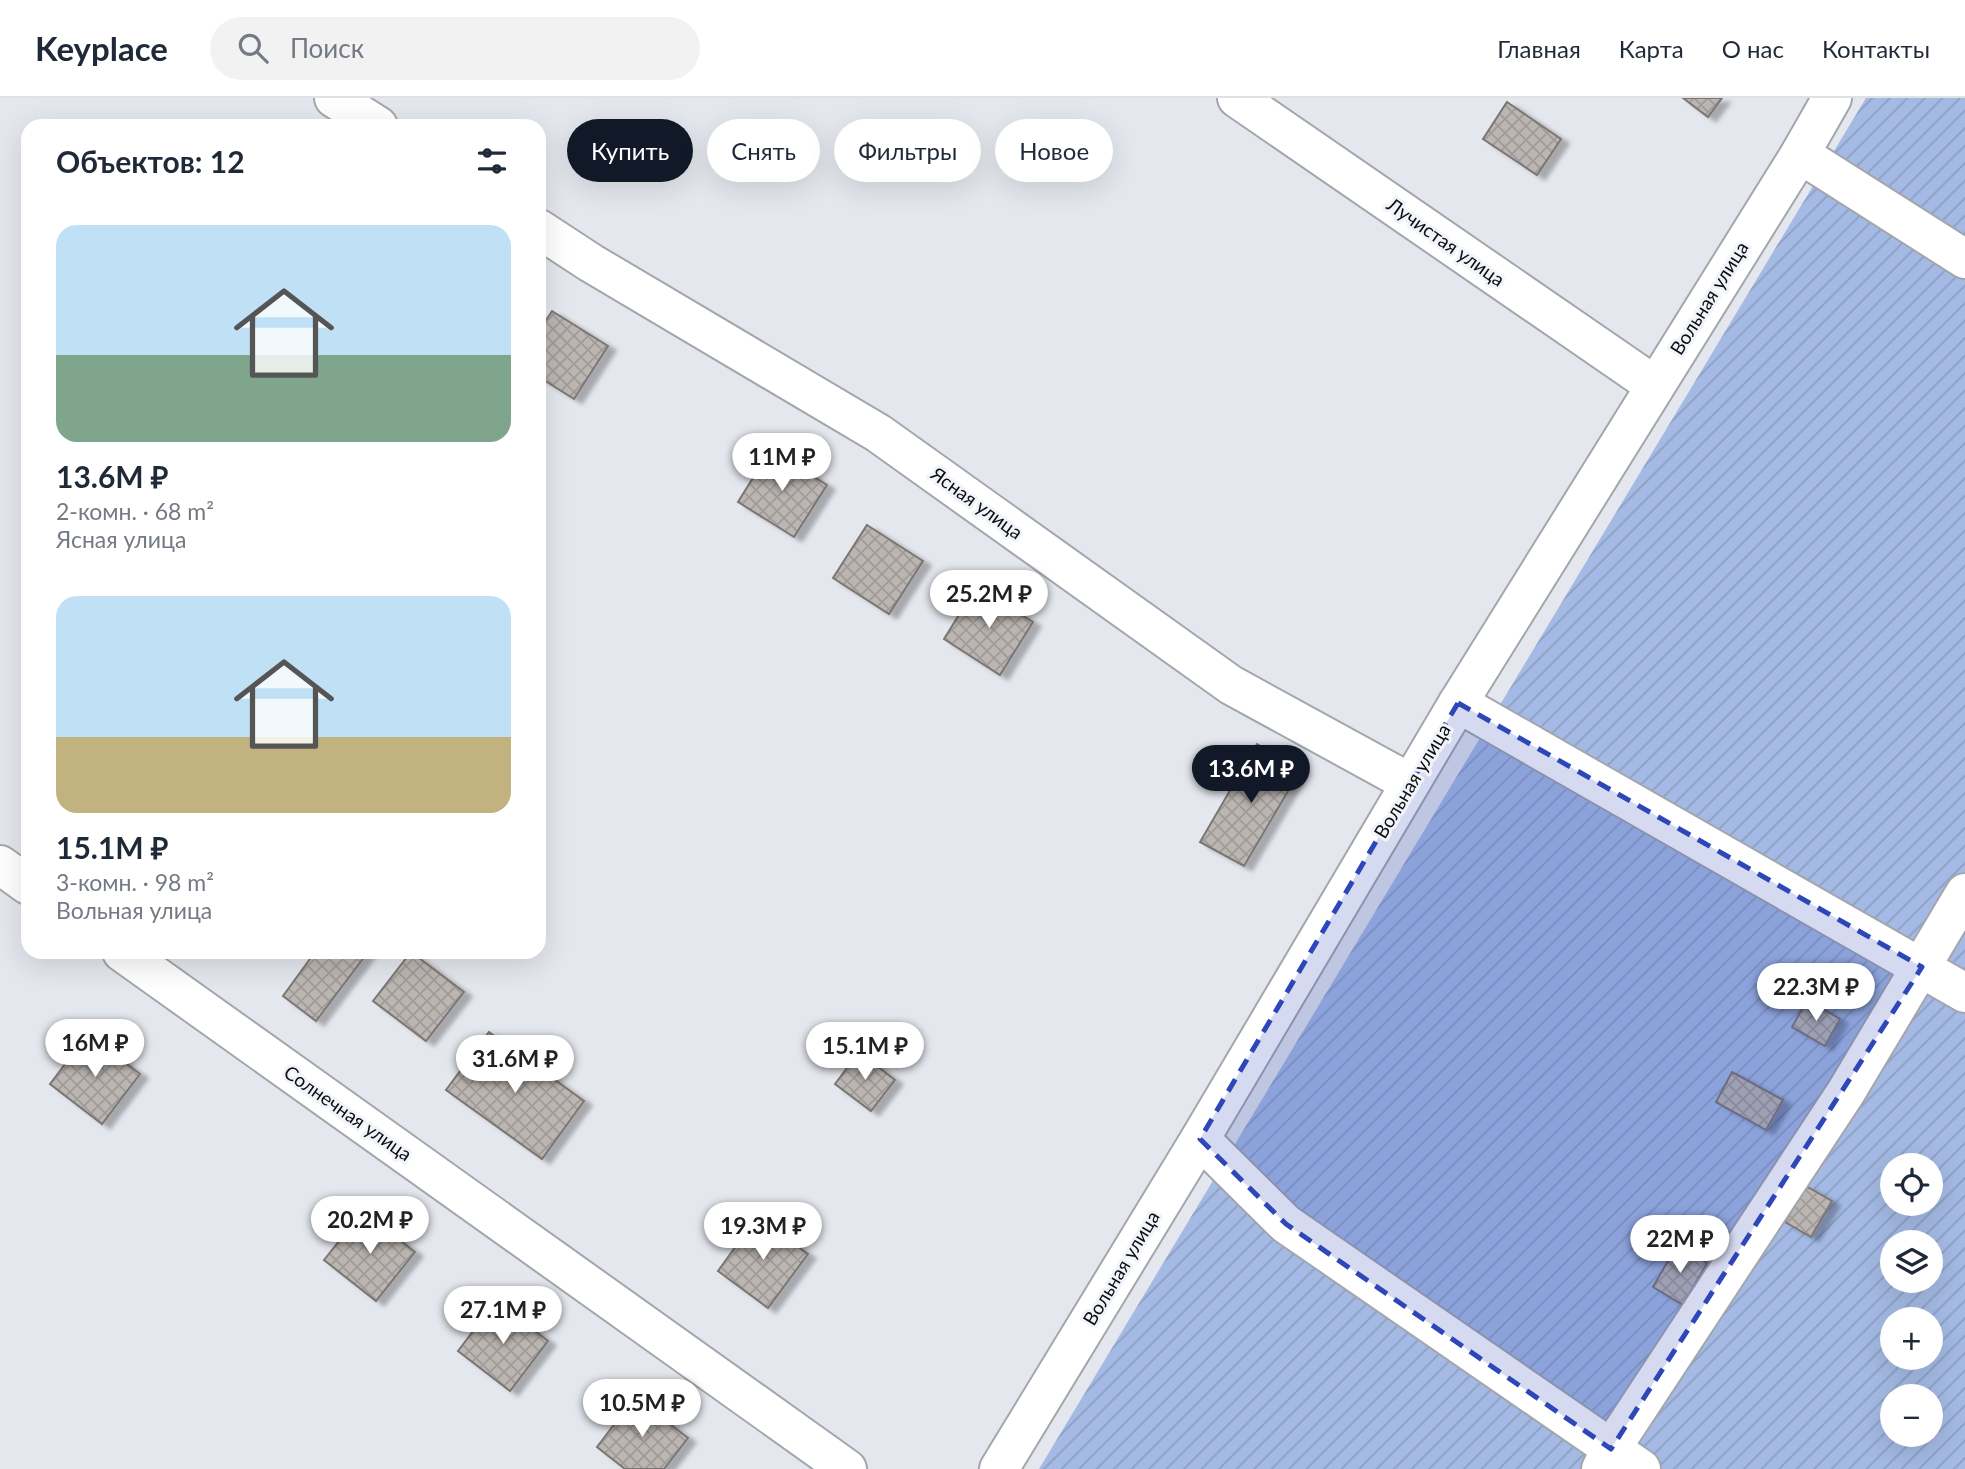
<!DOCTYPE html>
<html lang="ru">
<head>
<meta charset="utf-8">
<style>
  :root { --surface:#fff; --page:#f2f2f3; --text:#1f2937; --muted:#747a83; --line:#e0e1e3; --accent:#111827 }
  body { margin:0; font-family:Lato,sans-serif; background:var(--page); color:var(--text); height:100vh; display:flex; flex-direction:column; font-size:26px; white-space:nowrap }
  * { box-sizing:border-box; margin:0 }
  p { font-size:23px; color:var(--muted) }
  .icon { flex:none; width:38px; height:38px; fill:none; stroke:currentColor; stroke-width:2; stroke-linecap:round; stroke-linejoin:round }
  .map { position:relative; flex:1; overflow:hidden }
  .sheet { position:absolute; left:21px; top:21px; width:525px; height:840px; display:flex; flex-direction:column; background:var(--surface); border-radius:21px; box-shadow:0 7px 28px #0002 }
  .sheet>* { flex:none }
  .guide { position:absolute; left:567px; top:21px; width:665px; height:63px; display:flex; gap:14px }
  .fabs { position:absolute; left:1880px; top:1055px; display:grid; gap:14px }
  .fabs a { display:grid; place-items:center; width:63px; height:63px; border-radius:50%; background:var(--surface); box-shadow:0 7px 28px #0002; font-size:35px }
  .price { position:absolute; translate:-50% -60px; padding:0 16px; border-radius:24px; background:#fff; color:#222; font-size:23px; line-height:46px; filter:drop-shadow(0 2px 4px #0008) }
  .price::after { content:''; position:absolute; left:50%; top:42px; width:21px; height:16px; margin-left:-10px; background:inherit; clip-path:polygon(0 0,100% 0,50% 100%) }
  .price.selected { background:var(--accent); color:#fff }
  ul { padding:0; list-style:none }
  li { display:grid; align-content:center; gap:14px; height:371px; padding:0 35px }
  li span { display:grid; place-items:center; height:217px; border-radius:21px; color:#555 }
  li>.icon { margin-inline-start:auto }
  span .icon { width:126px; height:126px; fill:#fffc; stroke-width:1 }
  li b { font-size:30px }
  h2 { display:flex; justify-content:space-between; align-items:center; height:84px; padding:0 35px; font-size:30px }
  .chip { padding:0 24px; border-radius:32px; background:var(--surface); box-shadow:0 7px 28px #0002; font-size:24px; line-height:63px }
  .chip.selected { background:var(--accent); color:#fff }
  header { display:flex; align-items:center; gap:42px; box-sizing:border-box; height:98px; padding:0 35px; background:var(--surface); border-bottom:2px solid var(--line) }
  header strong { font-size:33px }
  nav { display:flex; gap:38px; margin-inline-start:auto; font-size:24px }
  .search { width:490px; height:63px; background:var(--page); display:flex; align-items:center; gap:18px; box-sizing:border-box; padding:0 24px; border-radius:38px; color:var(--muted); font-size:26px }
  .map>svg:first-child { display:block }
  .garden { fill:url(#garden-furrows); fill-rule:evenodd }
  .building { fill:url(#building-cross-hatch); stroke:#7c7673; stroke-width:2; filter:url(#shadow) }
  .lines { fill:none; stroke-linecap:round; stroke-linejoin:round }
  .minor-casing { stroke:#a3a6ac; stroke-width:42 }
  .minor { stroke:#fff; stroke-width:38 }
  .marked { fill:#2e47b8; fill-opacity:0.2; stroke:#2e47b8; stroke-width:5; stroke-dasharray:14 9; stroke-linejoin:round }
  .labels { text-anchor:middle; stroke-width:6; stroke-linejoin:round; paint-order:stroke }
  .street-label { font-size:19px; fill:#0d0e10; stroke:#f1f4fa }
</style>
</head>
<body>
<header>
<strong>Keyplace</strong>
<div class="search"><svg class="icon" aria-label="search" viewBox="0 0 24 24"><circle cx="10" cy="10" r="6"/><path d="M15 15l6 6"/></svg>Поиск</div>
<nav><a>Главная</a><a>Карта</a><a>О нас</a><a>Контакты</a></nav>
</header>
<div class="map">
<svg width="1965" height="1371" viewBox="0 0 1965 1371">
  <defs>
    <pattern id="garden-furrows" width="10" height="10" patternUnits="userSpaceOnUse" patternTransform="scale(1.75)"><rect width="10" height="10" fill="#a4bae4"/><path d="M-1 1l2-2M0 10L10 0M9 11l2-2" fill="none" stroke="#8c9fc3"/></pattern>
    <pattern id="building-cross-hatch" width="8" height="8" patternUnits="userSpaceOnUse" patternTransform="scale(1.75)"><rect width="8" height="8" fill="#bcb6b2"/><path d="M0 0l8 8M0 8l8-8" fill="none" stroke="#a09b98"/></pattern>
    <filter id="shadow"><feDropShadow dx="8" dy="4.5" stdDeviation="2" flood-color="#0004"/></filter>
  </defs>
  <rect width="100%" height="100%" fill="#e4e7ed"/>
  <path class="garden" d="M 1866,0 L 1965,0 L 1965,1371 L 1039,1371 ZM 1892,1068 L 1930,1068 L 1930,1106 L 1892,1106 ZM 1892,1144 L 1930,1144 L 1930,1183 L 1892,1183 ZM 1892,1222 L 1930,1222 L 1930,1260 L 1892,1260 ZM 1892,1298 L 1930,1298 L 1930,1337 L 1892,1337 Z"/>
  <g class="building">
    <polygon points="1683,0 1722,0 1708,19"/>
    <polygon points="1507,4 1561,41 1537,77 1483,41"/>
    <polygon points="552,213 608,248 574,301 539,279 539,233"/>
    <polygon points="771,351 827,387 794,439 738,404"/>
    <polygon points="867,427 923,463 889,516 833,480"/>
    <polygon points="977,488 1033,524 1000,577 944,541"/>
    <polygon points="1257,646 1301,671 1244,768 1200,744"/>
    <polygon points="315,854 368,854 316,923 283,898"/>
    <polygon points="411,854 464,894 426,943 373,903"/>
    <polygon points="1807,902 1840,921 1825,948 1792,929"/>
    <polygon points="489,934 584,1003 542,1061 446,992"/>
    <polygon points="88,936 140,976 102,1026 50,986"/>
    <polygon points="859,954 895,982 871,1013 835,986"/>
    <polygon points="1732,974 1783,1002 1766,1032 1716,1004"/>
    <polygon points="1806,1088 1832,1103 1811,1139 1785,1124"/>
    <polygon points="363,1113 415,1154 376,1203 324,1162"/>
    <polygon points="757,1119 808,1156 768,1210 718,1173"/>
    <polygon points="1677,1147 1707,1165 1683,1207 1653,1189"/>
    <polygon points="496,1203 548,1243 510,1293 458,1253"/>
    <polygon points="635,1299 688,1340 664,1371 625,1371 597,1349"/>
  </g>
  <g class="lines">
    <defs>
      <g id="minor">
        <polyline points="334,0 378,28"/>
        <polyline points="1237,0 1654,287"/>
        <polyline points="1800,56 1965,161"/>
        <polyline points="539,131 591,165 878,335 1231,587 1410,685"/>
        <polyline points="1458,605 1965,895"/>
        <polyline points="0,767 28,787"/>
        <polyline points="122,854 847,1371"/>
        <polyline points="1200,1041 1286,1126 1641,1371"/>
        <polyline points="999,1371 1200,1041 1458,605 1800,56 1832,0"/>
        <polyline points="1601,1371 1611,1351 1846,994 1965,795"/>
      </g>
    </defs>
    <use href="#minor" class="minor-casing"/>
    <use href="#minor" class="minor"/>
  </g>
  <path class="marked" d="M 1458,605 L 1922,869 L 1611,1351 L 1286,1126 L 1200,1041 Z"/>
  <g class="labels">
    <g class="street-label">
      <text transform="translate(1446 144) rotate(35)" y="7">Лучистая улица</text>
      <text transform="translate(1709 200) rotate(-58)" y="7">Вольная улица</text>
      <text transform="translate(977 405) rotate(36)" y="7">Ясная улица</text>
      <text transform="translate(1412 683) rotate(-59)" y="7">Вольная улица</text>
      <text transform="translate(348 1015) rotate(35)" y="7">Солнечная улица</text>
      <text transform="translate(1121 1170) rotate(-59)" y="7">Вольная улица</text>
    </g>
  </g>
</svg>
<div class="fabs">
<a><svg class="icon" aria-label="locate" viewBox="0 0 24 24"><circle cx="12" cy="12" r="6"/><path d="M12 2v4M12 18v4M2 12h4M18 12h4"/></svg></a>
<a><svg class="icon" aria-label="layers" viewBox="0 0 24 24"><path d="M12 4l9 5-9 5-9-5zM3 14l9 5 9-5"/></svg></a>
<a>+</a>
<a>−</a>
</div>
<b class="price" style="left:782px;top:395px">11M ₽</b>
<b class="price" style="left:989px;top:532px">25.2M ₽</b>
<b class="price selected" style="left:1251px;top:707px">13.6M ₽</b>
<b class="price" style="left:1816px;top:925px">22.3M ₽</b>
<b class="price" style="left:95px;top:981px">16M ₽</b>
<b class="price" style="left:865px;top:984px">15.1M ₽</b>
<b class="price" style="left:515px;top:997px">31.6M ₽</b>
<b class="price" style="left:370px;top:1158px">20.2M ₽</b>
<b class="price" style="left:763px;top:1164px">19.3M ₽</b>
<b class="price" style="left:1680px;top:1177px">22M ₽</b>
<b class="price" style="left:503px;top:1248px">27.1M ₽</b>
<b class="price" style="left:642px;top:1341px">10.5M ₽</b>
<div class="guide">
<a class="chip selected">Купить</a>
<a class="chip">Снять</a>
<a class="chip">Фильтры</a>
<a class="chip">Новое</a>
</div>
<section class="sheet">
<h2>Объектов: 12<svg class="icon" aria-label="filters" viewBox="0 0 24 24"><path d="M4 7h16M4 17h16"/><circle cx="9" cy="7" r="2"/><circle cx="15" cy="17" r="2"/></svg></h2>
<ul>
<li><span style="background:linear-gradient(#bfe0f5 60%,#7fa58c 0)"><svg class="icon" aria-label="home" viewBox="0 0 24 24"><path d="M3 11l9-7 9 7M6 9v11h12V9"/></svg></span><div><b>13.6M ₽</b><p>2-комн. · 68 m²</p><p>Ясная улица</p></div></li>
<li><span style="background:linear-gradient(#bfe0f5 65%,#c2b280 0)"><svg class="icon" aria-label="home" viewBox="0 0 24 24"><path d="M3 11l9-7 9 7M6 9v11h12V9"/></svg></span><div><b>15.1M ₽</b><p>3-комн. · 98 m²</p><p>Вольная улица</p></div></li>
</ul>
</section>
</div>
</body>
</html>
